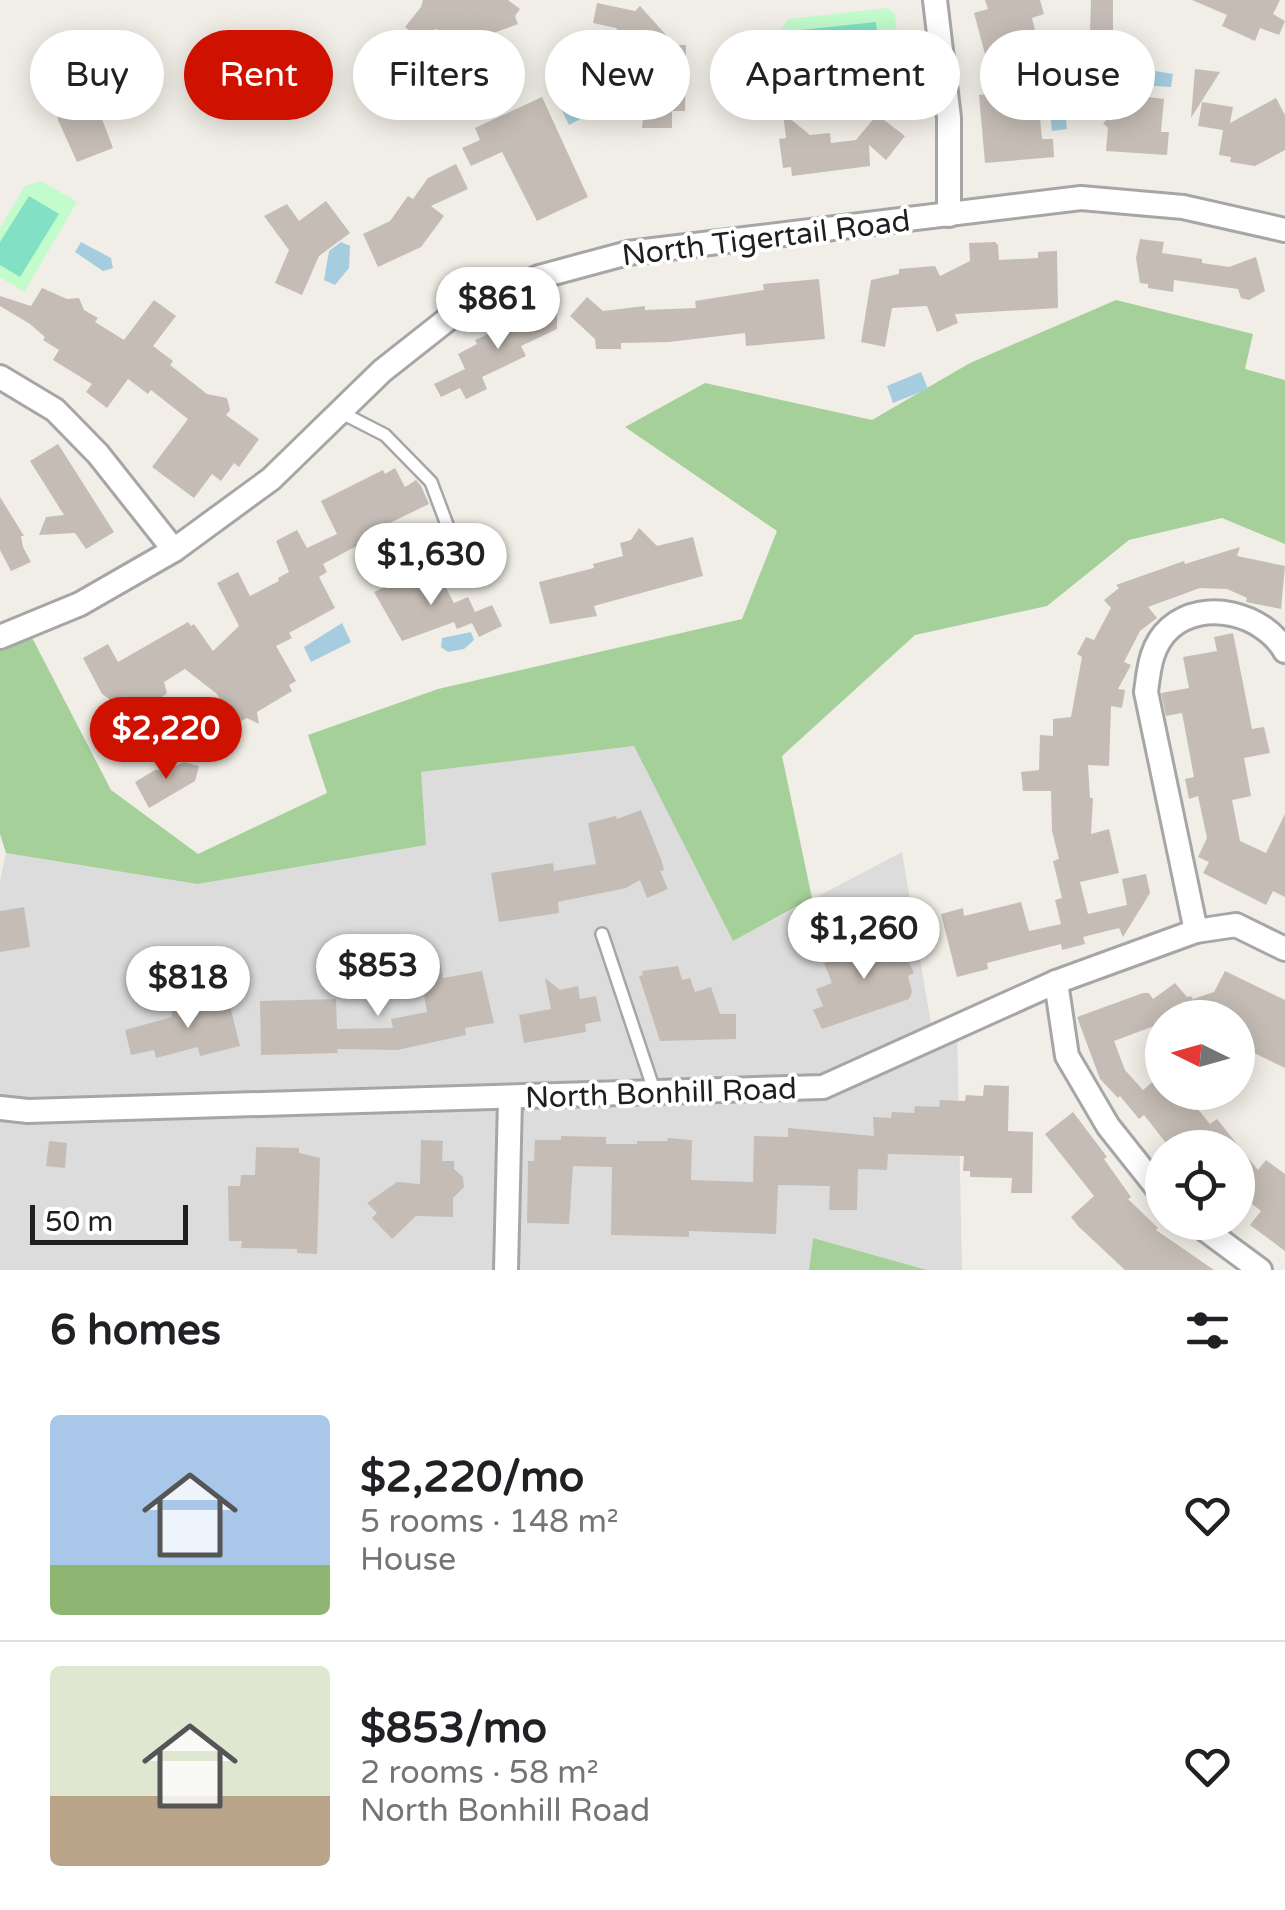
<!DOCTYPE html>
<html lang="en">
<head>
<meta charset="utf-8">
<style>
  :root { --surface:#fff; --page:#f6f6f6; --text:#202124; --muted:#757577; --line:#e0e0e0; --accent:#cf1200 }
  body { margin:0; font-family:"Varela Round",sans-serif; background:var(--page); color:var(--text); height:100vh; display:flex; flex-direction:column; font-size:38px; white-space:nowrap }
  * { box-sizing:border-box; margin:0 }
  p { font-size:32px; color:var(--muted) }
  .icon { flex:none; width:55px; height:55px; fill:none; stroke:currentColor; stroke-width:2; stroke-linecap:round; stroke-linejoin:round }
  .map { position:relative; height:1270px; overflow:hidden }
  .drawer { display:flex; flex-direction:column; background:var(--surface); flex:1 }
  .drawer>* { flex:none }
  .hud { position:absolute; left:30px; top:30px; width:1225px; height:90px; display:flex; gap:20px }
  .needle { width:65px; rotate:275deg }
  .tools { position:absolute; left:1145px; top:1000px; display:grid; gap:20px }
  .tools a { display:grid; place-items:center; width:110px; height:110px; border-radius:50%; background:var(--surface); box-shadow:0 5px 25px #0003; font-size:50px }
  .scale { position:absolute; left:30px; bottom:25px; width:158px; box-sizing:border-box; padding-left:10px; border:5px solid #1f1f1f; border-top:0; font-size:28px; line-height:35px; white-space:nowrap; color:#1f1f1f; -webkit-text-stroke:8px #fff; paint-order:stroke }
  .price { position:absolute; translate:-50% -85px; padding:0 22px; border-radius:35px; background:#fff; color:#222; font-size:32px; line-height:65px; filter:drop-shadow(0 2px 5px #0008) }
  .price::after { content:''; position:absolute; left:50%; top:60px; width:30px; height:22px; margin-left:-15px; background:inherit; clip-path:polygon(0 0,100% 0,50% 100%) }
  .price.current { background:var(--accent); color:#fff }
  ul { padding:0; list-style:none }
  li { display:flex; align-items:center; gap:30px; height:250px; padding:0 50px }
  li+li { border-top:2px solid var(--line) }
  li span { display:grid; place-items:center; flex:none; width:280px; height:200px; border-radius:10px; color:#555 }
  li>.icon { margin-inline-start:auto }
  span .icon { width:120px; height:120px; fill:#fffc; stroke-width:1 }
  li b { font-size:42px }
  h2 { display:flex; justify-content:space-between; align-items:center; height:120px; padding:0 50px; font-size:42px }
  .pill { padding:0 35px; border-radius:45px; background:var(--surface); box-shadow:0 5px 25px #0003; font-size:35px; line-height:90px }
  .pill.current { background:var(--accent); color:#fff }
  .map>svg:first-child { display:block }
  .residential { fill:#dddcdc }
  .forest { fill:#a5d099 }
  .park { fill:#c2fbcc }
  .pitch { fill:#82e1c4 }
  .water { fill:#a5cddf }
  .building { fill:#c5bdb5 }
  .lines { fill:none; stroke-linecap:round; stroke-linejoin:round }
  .service-casing { stroke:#a6a6a6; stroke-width:16 }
  .minor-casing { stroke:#a6a6a6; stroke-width:28 }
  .service { stroke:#fff; stroke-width:11 }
  .minor { stroke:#fff; stroke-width:22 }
  .labels { text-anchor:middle; stroke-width:8; stroke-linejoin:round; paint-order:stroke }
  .street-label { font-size:30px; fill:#1f1f1f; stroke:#fff }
</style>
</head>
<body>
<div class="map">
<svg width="1285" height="1270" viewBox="0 0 1285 1270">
  <rect width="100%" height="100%" fill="#f0eee6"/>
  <polygon class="residential" points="635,746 733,941 902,852 933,1036 957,1026 962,1270 927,1270 813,1238 809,1270 0,1270 0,881 6,853 197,884 420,772"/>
  <g class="forest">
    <polygon points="1116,300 1253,334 1245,369 1285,380 1285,544 1222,518 1129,540 1047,606 915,635 782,756 812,898 733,941 634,746 421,772 426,845 197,884 6,853 0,834 0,637 26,626 111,790 198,854 327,793 308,735 438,689 742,619 777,531 625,427 705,383 872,420 970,363"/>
    <polygon points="813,1238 927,1270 809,1270"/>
  </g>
  <g class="park">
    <polygon points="888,8 895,14 899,56 893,64 797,77 787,71 781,29 788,19"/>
    <polygon points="41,181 77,202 24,292 0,277 0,228 25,186"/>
  </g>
  <g class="pitch">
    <polygon points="876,22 880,59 805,67 801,30"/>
    <polygon points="29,196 59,214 20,277 0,265 0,242"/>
  </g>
  <g class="water">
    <polygon points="83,48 87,59 57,71 52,60"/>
    <polygon points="1155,71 1173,74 1171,87 1138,85 1136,79 1139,72"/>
    <polygon points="571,81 588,115 569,125 552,90"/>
    <polygon points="1064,100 1067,129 1052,131 1049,102"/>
    <polygon points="81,242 111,258 113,268 103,271 75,252"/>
    <polygon points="341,242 350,246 349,268 335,285 324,280 329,251"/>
    <polygon points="921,372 928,389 893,403 887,386"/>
    <polygon points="404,534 412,550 376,569 368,553"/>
    <polygon points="342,623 351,642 311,662 304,647"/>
    <polygon points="471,632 474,640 464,649 448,652 441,647 442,638"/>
  </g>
  <g class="building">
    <polygon points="423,0 508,0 520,9 515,16 518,24 474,40 435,29 423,42 405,27 421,7"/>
    <polygon points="985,0 1040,0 1044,14 1032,18 1036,34 1027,37 1029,44 985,54 974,13 988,9"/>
    <polygon points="1091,0 1113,0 1113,52 1109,52 1106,90 1087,88 1088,84 1082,84 1081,79 1083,53 1080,53 1080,32 1090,33"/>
    <polygon points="1192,0 1280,0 1273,14 1285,21 1279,35 1260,28 1255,41 1222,26 1227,15"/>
    <polygon points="597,3 635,11 640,6 675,45 686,45 685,111 672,111 672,128 642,128 643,118 637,117 637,112 611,112 611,79 661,79 616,28 593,23"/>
    <polygon points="861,68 888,92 899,90 899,99 905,98 907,118 884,120 905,136 886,160 869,145 870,166 792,176 791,167 783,168 779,139 786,138 783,113 810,135 830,133 831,143 856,140 880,111 830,71"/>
    <polygon points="1195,69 1220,72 1191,118"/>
    <polygon points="82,90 85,106 95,101 113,148 77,162 58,120 54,95"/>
    <polygon points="999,93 1001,111 1039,108 1042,139 1053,139 1054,157 985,163 979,95"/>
    <polygon points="1140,96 1164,99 1161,132 1169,132 1167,155 1106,151 1108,128 1103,123 1110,117 1111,101 1139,103"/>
    <polygon points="542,97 588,197 537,221 502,152 471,166 462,148 480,140 475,128"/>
    <polygon points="1276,98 1285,115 1285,150 1255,166 1230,162 1231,157 1219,155 1223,130 1198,126 1202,102 1233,107 1230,123"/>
    <polygon points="456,164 468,189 431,206 444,216 421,247 378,267 363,234 390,221 408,196 413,199 428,178"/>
    <polygon points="326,201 350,233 319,256 302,295 275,283 289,250 264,216 287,204 299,221"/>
    <polygon points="1140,239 1164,242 1162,253 1202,259 1202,263 1229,267 1256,257 1265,291 1249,300 1241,298 1238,289 1174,280 1173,292 1148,288 1148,284 1140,283 1136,258"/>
    <polygon points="995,242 998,245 999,260 1038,258 1038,252 1057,251 1058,308 955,314 958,323 937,332 927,306 892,308 885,347 861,342 871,280 899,274 899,269 935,266 940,276 970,261 969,243"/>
    <polygon points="819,279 825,339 746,346 745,333 669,342 621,343 621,349 596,349 595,339 570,316 587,297 603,311 645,306 645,310 696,308 695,301 764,290 763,284"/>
    <polygon points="42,288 67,299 79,298 84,310 98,318 95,322 124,340 154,300 176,316 153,346 173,361 170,365 207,394 227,398 230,410 226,415 259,439 239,467 234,463 221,481 212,474 194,498 152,467 188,419 151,390 148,394 128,379 107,408 86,392 92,384 53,360 59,350 43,340 45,337 30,324 0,306 0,296 31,306"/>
    <polygon points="557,303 557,329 521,346 526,356 482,377 487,389 466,399 460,388 441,397 434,384 465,369 458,354 477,344 475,340"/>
    <polygon points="58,444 114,532 86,549 75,533 39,535 46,517 64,515 30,461"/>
    <polygon points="395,468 405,487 416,480 421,486 429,504 361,537 364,542 323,564 327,572 319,577 335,608 289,633 292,638 276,646 296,681 289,685 292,691 257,712 259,724 247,718 233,725 217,694 185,669 164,682 167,693 155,702 167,721 160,725 164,741 150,732 140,737 121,707 102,694 83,658 108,644 118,662 188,622 191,626 194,624 213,651 239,626 217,583 238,572 250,596 279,581 278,578 289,572 276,541 297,530 307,548 337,534 321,501 383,470 385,474"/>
    <polygon points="0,497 24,536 21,536 23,547 31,562 11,571 0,550"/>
    <polygon points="639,528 657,546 693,537 703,576 594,606 597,616 550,624 539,582 594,568 593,564 623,556 620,543 631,540"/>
    <polygon points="1240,547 1237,556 1285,566 1281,609 1246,602 1247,598 1227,589 1200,588 1148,607 1157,618 1140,631 1124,662 1131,665 1118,689 1125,690 1122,708 1111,706 1109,766 1088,765 1090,798 1093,798 1091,834 1109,829 1119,873 1080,882 1088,914 1127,905 1122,879 1146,874 1150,893 1123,937 1119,928 1083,937 1085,944 1062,950 1061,944 987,963 988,969 957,977 941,914 963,908 964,916 1021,902 1029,931 1061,924 1055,900 1062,898 1053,861 1059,859 1052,831 1051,791 1023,791 1021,772 1039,770 1040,735 1053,736 1053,719 1071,717 1082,657 1077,654 1086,637 1094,640 1111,608 1104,600 1119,588 1116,585 1184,561 1185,564"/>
    <polygon points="438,573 454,603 468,597 475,612 492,605 502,626 479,637 472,623 457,629 454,622 402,641 374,592 409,576 412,582"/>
    <polygon points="1233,633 1252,729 1264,727 1270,753 1244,758 1251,796 1232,800 1240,841 1266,853 1285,814 1285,897 1273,891 1266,905 1203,873 1209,862 1198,857 1207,838 1198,796 1189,799 1185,779 1194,777 1182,713 1166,716 1161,693 1189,688 1183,657 1217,651 1214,637"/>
    <polygon points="184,762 199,766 195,781 149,808 135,782 155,770 168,769"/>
    <polygon points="641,810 661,859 664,870 660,871 668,889 647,898 640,880 626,888 558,902 559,913 499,922 491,873 553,863 554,871 596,864 588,823 616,816 617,819"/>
    <polygon points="24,907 30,947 0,952 0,911"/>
    <polygon points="896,935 914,973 908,976 912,992 909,999 822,1029 813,1010 823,1006 816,989 832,983 824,963 840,957 838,951 853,945 863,944 864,948"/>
    <polygon points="440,962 443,978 482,971 494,1023 465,1028 466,1035 397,1050 337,1049 338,1053 261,1055 260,1001 336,999 337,1029 393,1028 391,1019 427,1012 419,966"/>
    <polygon points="678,966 682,980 690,978 695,992 711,987 720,1014 736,1014 736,1039 660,1041 639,976 643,975 642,971"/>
    <polygon points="1225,971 1285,1000 1285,1068 1238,1045 1238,1018 1162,1018 1162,1023 1114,1041 1125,1070 1143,1090 1162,1074 1162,1092 1177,1092 1188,1106 1192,1102 1210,1124 1217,1119 1258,1170 1266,1160 1285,1174 1285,1251 1250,1225 1261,1211 1238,1193 1238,1148 1170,1148 1144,1115 1139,1119 1120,1096 1118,1098 1100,1079 1077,1017 1143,993 1149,993 1153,999 1175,983 1187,997 1191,996 1193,999 1214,992"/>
    <polygon points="545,978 560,990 578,986 580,999 596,996 601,1021 585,1024 586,1032 524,1043 519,1015 551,1009"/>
    <polygon points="228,998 240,1046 200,1056 198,1047 156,1058 154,1050 131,1055 125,1030 172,1017 171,1012"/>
    <polygon points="984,1085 1009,1086 1008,1131 1033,1132 1032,1193 1011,1193 1012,1178 970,1177 970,1171 963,1171 964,1156 888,1154 887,1170 858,1169 857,1210 829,1210 830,1186 778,1185 776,1234 689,1231 689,1237 611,1235 612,1167 573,1166 569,1224 527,1223 528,1161 534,1161 535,1140 561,1140 561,1136 606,1137 606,1144 637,1144 637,1141 668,1141 667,1138 692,1140 691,1180 753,1182 754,1136 788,1137 788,1128 874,1136 873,1117 891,1118 892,1112 914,1113 915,1106 939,1107 940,1100 965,1101 966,1095 983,1096"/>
    <polygon points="1073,1112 1107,1157 1104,1159 1131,1197 1128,1199 1158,1228 1156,1230 1214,1270 1125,1270 1078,1226 1071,1217 1094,1196 1045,1134"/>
    <polygon points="421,1140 443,1141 442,1161 454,1161 454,1169 463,1177 464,1187 453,1198 453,1217 416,1216 392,1239 372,1218 377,1213 367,1203 397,1182 420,1184"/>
    <polygon points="49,1141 67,1143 65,1168 46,1166"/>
    <polygon points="256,1147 299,1148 299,1153 320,1158 317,1254 297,1253 297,1249 241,1248 242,1241 229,1241 228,1186 240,1186 241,1175 255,1175"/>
  </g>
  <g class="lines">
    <defs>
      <g id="service">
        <polyline points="340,412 385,435 431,482 458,554"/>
        <polyline points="602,934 655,1093"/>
      </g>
      <g id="minor">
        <polyline points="935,0 949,118 949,215"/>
        <polyline points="0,377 55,410 98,454 174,550"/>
        <polyline points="0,637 80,604 174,550 271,479 382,371 453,315 539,277 628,253 1081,198 1183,207 1285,230"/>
        <path d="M 1196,931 L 1146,692 C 1149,668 1151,645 1170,628 C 1204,598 1264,614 1285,651"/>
        <polyline points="1056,982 1067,1056 1108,1126 1162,1194"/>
        <polyline points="0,1108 28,1111 823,1087 1056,982 1196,931 1236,925 1285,949"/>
        <polyline points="1195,1222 1260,1270"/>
        <polyline points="506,1270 510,1099"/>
      </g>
    </defs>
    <use href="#service" class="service-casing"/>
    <use href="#minor" class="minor-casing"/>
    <use href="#service" class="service"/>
    <use href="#minor" class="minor"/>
  </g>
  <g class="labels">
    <g class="street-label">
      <text transform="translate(766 238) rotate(-7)" y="10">North Tigertail Road</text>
      <text transform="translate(661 1093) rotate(-2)" y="10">North Bonhill Road</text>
    </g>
  </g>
</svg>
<div class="tools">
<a><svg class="needle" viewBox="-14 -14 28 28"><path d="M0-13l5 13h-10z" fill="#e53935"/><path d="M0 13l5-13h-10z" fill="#757577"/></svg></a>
<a><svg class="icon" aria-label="locate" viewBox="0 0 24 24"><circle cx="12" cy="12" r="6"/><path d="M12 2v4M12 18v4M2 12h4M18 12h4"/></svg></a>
</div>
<div class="scale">50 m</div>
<b class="price" style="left:498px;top:352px">$861</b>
<b class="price" style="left:431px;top:608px">$1,630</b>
<b class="price current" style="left:166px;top:782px">$2,220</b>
<b class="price" style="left:864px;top:982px">$1,260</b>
<b class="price" style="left:378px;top:1019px">$853</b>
<b class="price" style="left:188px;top:1031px">$818</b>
<div class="hud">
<a class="pill">Buy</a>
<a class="pill current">Rent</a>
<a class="pill">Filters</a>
<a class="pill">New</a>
<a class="pill">Apartment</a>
<a class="pill">House</a>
</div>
</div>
<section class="drawer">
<h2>6 homes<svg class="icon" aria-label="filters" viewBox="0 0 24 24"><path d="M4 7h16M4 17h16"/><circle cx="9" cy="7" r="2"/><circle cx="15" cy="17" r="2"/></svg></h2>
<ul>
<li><span style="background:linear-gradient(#a9c7e8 75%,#8fb573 0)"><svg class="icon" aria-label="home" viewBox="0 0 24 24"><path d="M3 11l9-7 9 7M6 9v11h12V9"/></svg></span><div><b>$2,220/mo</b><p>5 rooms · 148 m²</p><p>House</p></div><svg class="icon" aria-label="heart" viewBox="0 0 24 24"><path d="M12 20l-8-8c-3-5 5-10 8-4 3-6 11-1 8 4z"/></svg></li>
<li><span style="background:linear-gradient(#dfe7d0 65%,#b9a48a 0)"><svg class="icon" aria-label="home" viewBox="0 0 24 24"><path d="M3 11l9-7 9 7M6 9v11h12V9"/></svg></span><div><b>$853/mo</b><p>2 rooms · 58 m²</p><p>North Bonhill Road</p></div><svg class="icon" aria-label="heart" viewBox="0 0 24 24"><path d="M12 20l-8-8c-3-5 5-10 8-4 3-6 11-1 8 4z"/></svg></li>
</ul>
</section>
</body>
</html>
